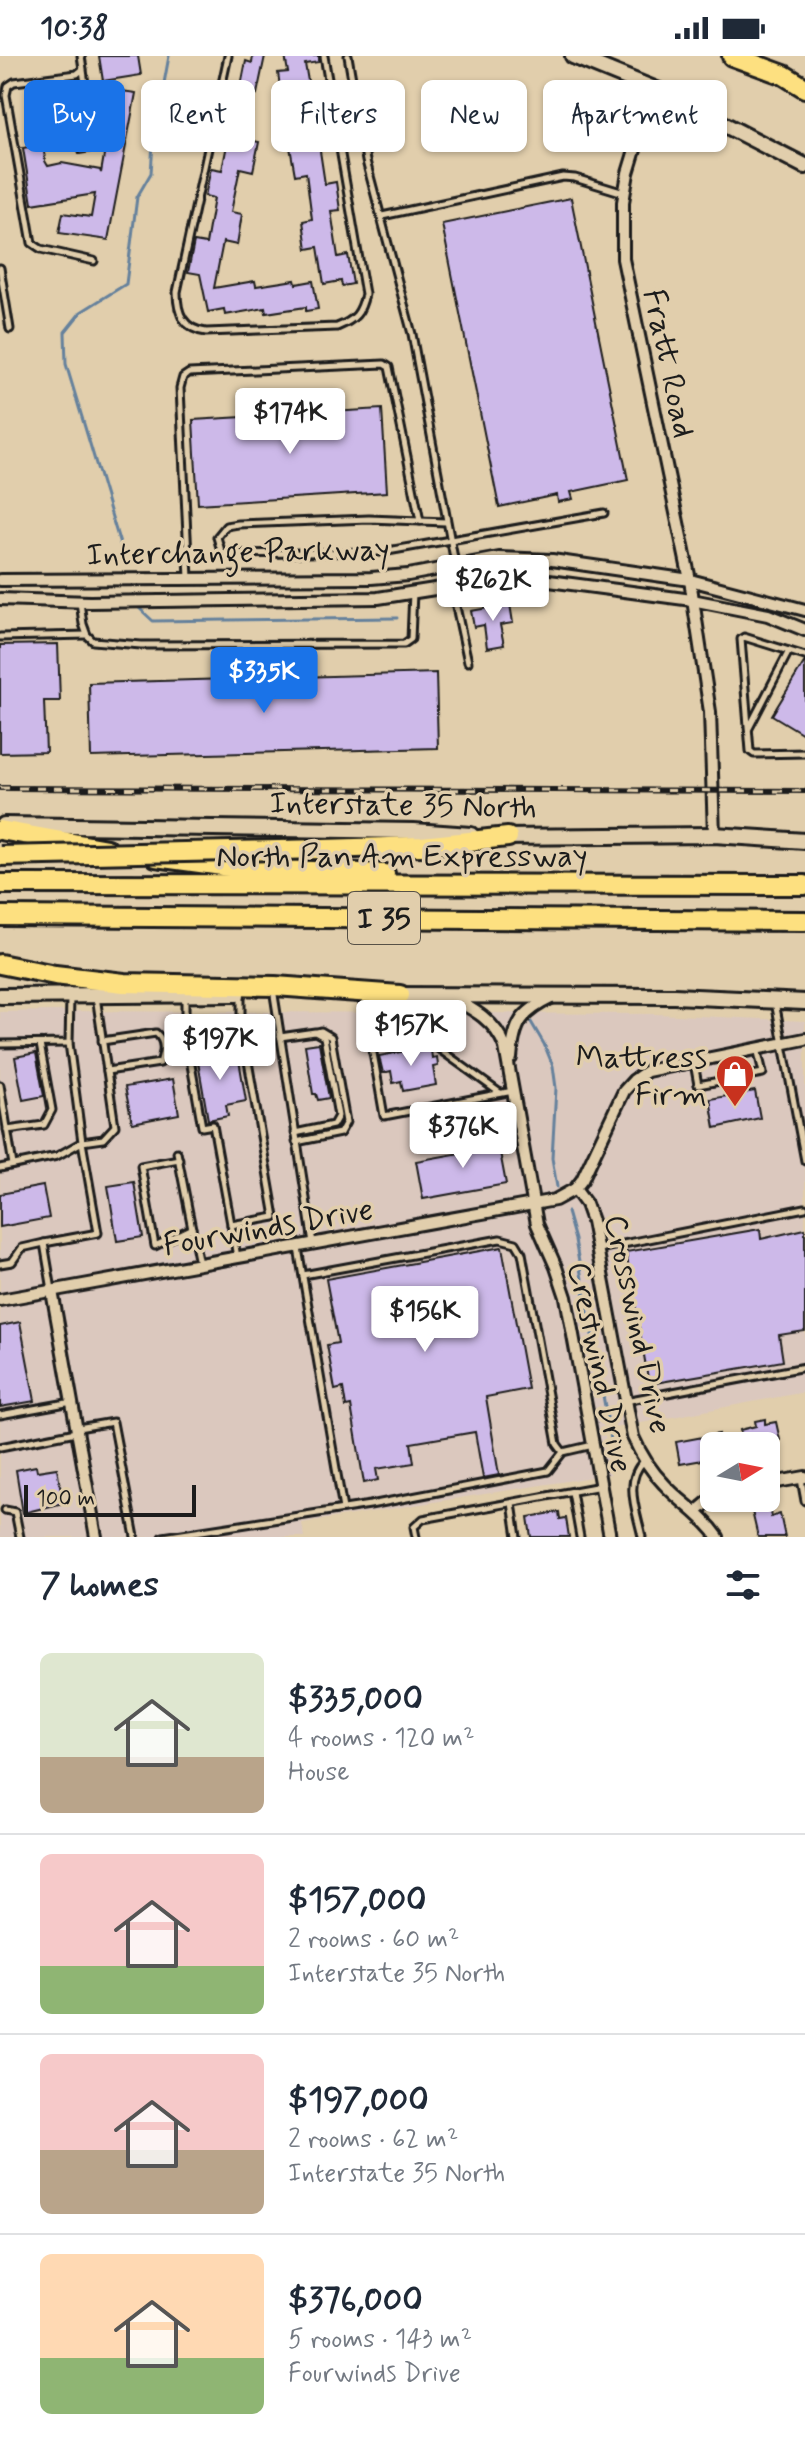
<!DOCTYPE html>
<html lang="en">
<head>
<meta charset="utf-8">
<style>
  :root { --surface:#fff; --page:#f2f2f3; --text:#1f2937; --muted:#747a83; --line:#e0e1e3; --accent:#1a73e8 }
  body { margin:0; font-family:Mynerve,sans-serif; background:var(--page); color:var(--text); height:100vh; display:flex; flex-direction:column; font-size:30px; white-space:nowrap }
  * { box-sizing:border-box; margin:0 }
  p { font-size:26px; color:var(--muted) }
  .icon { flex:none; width:44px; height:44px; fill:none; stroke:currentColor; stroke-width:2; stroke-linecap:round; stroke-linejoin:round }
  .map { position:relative; height:1481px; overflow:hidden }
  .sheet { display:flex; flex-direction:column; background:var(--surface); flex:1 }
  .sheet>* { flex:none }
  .banner { position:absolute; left:24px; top:24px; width:758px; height:72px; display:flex; gap:16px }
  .needle { width:52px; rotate:80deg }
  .fabs { position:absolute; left:700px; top:1376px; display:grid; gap:16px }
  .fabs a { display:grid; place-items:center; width:80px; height:80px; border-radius:12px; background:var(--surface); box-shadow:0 2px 6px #0004; font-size:40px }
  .scale { position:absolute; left:24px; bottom:20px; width:172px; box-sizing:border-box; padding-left:8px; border:4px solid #1c1c1c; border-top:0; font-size:22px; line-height:28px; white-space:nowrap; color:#1c1c1c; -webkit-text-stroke:6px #e1ceac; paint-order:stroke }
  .price { position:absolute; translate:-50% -68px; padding:0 18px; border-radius:8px; background:#fff; color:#222; font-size:26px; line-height:52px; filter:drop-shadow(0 2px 4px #0008) }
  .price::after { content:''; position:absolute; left:50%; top:48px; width:24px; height:18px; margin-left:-12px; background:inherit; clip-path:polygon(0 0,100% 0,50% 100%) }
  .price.on { background:var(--accent); color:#fff }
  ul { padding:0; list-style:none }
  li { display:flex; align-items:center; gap:24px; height:200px; padding:0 40px }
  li+li { border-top:2px solid var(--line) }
  li span { display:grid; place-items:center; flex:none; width:224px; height:160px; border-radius:12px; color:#555 }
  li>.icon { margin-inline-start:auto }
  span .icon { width:96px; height:96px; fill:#fffc; stroke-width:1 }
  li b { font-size:34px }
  h2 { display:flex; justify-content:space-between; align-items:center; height:96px; padding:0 40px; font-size:34px }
  .pill { padding:0 28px; border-radius:12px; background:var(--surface); box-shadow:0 2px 6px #0004; font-size:28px; line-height:72px }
  .pill.on { background:var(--accent); color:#fff }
  .status { display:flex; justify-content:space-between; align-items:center; height:56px; padding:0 40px; background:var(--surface); direction:ltr }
  .status svg { height:22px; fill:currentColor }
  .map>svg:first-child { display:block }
  .built { fill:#dbc8be }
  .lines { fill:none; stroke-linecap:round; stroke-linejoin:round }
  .stream { stroke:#65819c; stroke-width:3 }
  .building { fill:#cdb9e9; stroke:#1c1c1c; stroke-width:2 }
  .service-casing { stroke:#1c1c1c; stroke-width:11 }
  .minor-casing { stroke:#1c1c1c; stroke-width:16 }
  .secondary-casing { stroke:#1c1c1c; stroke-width:20 }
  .motorway-casing { stroke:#1c1c1c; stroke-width:24 }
  .service { stroke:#e1ceac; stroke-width:5 }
  .minor { stroke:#e1ceac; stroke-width:10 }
  .secondary { stroke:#e1ceac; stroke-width:14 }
  .motorway { stroke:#fde080; stroke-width:18 }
  .rail-casing { stroke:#1c1c1c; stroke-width:6 }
  .rail { stroke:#e1ceac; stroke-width:3; stroke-dasharray:9; stroke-linecap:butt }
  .motorway-bridge-casing { stroke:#1c1c1c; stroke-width:24; stroke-linecap:butt }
  .motorway-bridge { stroke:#fde080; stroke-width:18 }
  .labels { text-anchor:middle; stroke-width:7; stroke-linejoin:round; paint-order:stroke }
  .shield { fill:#e1ceac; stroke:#575147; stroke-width:2 }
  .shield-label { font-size:30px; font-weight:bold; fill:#1c1c1c }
  .street-label { font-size:32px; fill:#1c1c1c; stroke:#e1ceac }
  .poi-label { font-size:32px; fill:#1c1c1c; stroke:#e1ceac; text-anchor:end }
</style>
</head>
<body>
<div class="status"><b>10:38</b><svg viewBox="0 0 49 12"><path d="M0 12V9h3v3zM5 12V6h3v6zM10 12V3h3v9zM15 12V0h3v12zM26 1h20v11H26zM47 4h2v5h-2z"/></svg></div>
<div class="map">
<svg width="805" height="1481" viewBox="0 0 805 1481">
  <rect width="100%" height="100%" fill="#e1ceac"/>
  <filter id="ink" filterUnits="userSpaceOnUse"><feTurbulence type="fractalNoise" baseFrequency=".0125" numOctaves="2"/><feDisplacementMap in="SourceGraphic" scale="16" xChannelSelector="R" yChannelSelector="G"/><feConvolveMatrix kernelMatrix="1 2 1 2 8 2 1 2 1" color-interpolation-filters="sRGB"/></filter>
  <g filter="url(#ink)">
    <polygon class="built" points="50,955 656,958 805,965 805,1336 604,1374 611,1418 302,1467 304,1481 0,1481 0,956"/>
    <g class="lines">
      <g class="stream">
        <polyline points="126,508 66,308 65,276 81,256 126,228 137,141 151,117 153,87 169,0"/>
        <polyline points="139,552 153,565 397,562"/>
        <polyline points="531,966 544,988 553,1010 556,1032 552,1102 557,1131"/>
        <polyline points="567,1156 575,1184 615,1406"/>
      </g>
    </g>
    <g class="building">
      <polygon points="99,0 138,0 141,19 103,25"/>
      <polygon points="253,0 265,0 257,38 255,37 248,84 259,86 253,115 240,112 231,156 242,158 237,189 223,186 214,232 255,225 256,230 295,224 296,228 313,225 318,253 306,255 306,251 266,257 265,252 225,259 224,253 208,256 200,218 188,216 194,186 206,188 214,142 205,140 211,112 222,114 231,69 222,67 226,39 239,40 246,5 252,7"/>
      <polygon points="285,0 319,0 319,6 305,8 313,54 323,53 328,80 318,82 325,128 336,126 340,154 331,155 338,201 348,199 353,228 342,230 341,225 324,228 318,191 307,193 303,165 312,163 306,117 295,119 290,91 300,90 292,44 282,45 278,17 288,16"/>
      <polygon points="115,34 136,37 108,184 59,177 63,157 91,161 95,138 32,148 23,92 34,90 27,50 66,44 70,70 42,74 45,105 48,110 62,107 100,114 101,117"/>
      <polygon points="92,69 97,95 79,98 74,73"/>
      <polygon points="571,142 628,424 571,436 573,443 558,446 557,439 499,451 442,168"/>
      <polygon points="382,353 387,436 198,448 193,364"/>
      <polygon points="510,548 513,567 500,569 504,589 487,592 484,569 474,571 471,555"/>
      <polygon points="58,588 60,645 44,645 46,696 0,697 0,589"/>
      <polygon points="805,605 805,679 772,659"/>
      <polygon points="436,617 438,692 91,701 89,627"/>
      <polygon points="319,987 329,1042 318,1044 316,1038 313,1038 305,989"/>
      <polygon points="219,990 222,1007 239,1004 246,1045 226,1049 228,1060 208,1064 196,994"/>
      <polygon points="427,991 431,994 432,1002 437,1001 438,1010 433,1011 436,1029 403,1035 401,1025 393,1027 391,1015 383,1017 379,1000"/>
      <polygon points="36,997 44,1040 23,1044 15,1001"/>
      <polygon points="173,1023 179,1058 132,1067 125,1031"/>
      <polygon points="755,1035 760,1062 715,1072 710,1043"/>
      <polygon points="501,1074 504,1090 499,1091 506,1128 423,1143 416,1105 488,1092 485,1077"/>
      <polygon points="134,1126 143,1181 117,1185 108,1130"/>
      <polygon points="43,1130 49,1162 0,1171 0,1138"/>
      <polygon points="760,1173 761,1183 805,1173 805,1275 779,1279 783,1305 649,1328 626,1196"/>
      <polygon points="502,1191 528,1333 486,1341 499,1419 483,1422 475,1376 411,1387 414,1407 376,1413 378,1424 364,1427 351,1350 346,1351 343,1332 335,1334 327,1289 338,1287 326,1223"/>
      <polygon points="20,1266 35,1345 0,1351 0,1270"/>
      <polygon points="765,1363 765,1368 776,1366 780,1384 760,1387 761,1390 743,1390 740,1374 756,1370 755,1365"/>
      <polygon points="719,1378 721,1390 714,1390 714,1402 680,1408 676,1386"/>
      <polygon points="36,1410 37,1415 57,1412 63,1447 23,1457 16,1414"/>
      <polygon points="768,1447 771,1461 780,1458 785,1481 758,1481 751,1451"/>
      <polygon points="559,1456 560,1463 566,1462 569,1481 531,1481 528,1461"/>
    </g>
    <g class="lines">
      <defs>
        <g id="service">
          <polyline points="81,0 83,13 77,18 14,26 8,30 6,39 32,187 41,193 94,205"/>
          <path d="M 228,0 L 177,236 C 177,257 183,273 206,276 L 337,271 C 355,264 361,257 365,238 L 324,0"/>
          <polyline points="348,0 366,105 412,278 459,529"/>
          <polyline points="83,14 90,62"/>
          <polyline points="382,160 563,121 575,122 624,137"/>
          <polyline points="0,212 10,273"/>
          <polyline points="446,466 369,463 238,468 226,470 217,481 221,495 228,498 382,496 604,457"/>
          <polyline points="189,522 180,332 183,321 189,317 384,308 389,311 420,465"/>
          <polyline points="452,532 468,606"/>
          <polyline points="80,546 83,568 87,579 93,585 141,589 404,588 411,583 413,536"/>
          <polyline points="0,581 87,579"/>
          <polyline points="805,600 744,581 741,583 750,695 754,698 805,697"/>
          <polyline points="749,672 789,595"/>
          <polyline points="185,939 185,975 202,1071 213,1069 237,1201"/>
          <polyline points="274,939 313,1187"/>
          <polyline points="408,940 410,972 370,980 384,1060 513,1035"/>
          <polyline points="775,946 805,1105"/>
          <polyline points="410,972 500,1037"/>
          <polyline points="185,975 242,972"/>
          <polyline points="280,981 315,976 324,981 338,1060 333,1069 295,1077"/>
          <path d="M 102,985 L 156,977 C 166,986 164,995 160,1007 L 107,1015"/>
          <polyline points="0,988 69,987 70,942"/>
          <polyline points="694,1007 698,1029 763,1017 757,992"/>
          <polyline points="0,1029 13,1109"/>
          <polyline points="7,1074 44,1069 52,1054 40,988"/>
          <polyline points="296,1086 340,1077 346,1066 331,981 321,975 317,976"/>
          <polyline points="177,1096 199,1208"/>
          <polyline points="179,1103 141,1110 155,1190 192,1172"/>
          <polyline points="0,1112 57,1100 82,1086 69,987"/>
          <polyline points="231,1169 275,1161 241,965 241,938"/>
          <polyline points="44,1187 98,1177 82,1086 103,1083 115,1070 96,940"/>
          <polyline points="298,1192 343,1453"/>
          <polyline points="598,1193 805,1152"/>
          <polyline points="0,1208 12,1206 22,1192 44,1187 52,1234"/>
          <polyline points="303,1219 500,1183 516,1187 522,1197 557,1388 563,1396"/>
          <polyline points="625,1345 805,1311"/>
          <polyline points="0,1359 72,1346"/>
          <polyline points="78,1372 113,1366 135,1481"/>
          <polyline points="0,1391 76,1376"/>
          <polyline points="801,1423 805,1445"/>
          <polyline points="572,1436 580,1481"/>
          <polyline points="512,1447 517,1481"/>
          <polyline points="5,1454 15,1456 20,1481"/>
          <polyline points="163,1481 370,1449 548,1415 563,1396 593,1389"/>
          <polyline points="416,1481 414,1471 423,1463 601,1430"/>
          <path d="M 642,1481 C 637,1456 623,1425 644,1405"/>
        </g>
        <g id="minor">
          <polyline points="659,35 641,74 628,117 623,146 623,203 690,524 710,656 714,779"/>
          <polyline points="0,524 371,522 408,519 499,502 552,504 690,524 805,554"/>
          <polyline points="0,543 90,546 378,542 479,526 534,523 692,544 768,559 805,574"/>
          <path d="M 448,940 C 473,953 495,964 505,991 L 537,1168 L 556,1211 L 566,1241 L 610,1481"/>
          <path d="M 511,1002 C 514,967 521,956 553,941"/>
          <path d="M 575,1133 L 586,1148 L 592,1165 L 633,1381 C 641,1399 650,1414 664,1428 C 681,1447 703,1459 718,1481"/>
          <polyline points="52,1235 96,1481"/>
          <polyline points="0,1244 555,1144 575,1133 582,1124 624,1035 634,1024 647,1015 805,983"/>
          <polyline points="766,1428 805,1421"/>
          <polyline points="696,1456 714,1441"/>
        </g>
        <g id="secondary">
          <polyline points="573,0 659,35 805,110"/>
          <polyline points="4,769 414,775 471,779"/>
          <polyline points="500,781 714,779 805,785"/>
          <polyline points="390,939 674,940 805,946"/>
          <polyline points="0,940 237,938"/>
        </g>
        <g id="motorway">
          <polyline points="732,0 784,19 805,32"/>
          <polyline points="0,774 107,793"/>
          <polyline points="323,793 422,790 508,781"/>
          <polyline points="156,801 237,812 385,818"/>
          <polyline points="0,828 805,829"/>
          <polyline points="0,860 805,865"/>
          <polyline points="0,908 55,919 124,927 275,930 400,939"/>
        </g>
      </defs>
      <use href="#service" class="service-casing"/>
      <use href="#minor" class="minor-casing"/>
      <use href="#secondary" class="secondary-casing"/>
      <use href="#motorway" class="motorway-casing"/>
      <use href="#service" class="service"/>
      <use href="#minor" class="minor"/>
      <use href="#secondary" class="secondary"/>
      <use href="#motorway" class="motorway"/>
      <defs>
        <polyline id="rail" points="0,732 805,735"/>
      </defs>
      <use href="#rail" class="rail-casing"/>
      <use href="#rail" class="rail"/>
      <defs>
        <polyline id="motorway-bridge" points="0,800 323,793"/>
      </defs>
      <use href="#motorway-bridge" class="motorway-bridge-casing"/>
      <use href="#motorway-bridge" class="motorway-bridge"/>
    </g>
  </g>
  <defs>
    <symbol id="shop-pin" viewBox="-11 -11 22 30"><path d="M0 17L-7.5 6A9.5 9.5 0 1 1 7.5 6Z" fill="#c8321e" stroke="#e1ceac"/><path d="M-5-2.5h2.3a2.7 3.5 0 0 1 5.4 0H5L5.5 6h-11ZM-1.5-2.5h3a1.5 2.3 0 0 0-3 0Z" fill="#fff"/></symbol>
  </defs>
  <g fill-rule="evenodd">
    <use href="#shop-pin" x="713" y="996" width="44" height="60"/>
  </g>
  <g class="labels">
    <rect class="shield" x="348" y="836" width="72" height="52" rx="6"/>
    <g class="shield-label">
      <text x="384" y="872">I 35</text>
    </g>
    <g class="street-label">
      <text transform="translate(670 307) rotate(78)" y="11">Fratt Road</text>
      <text transform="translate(238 495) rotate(-1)" y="11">Interchange Parkway</text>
      <text transform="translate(403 748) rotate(1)" y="11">Interstate 35 North</text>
      <text x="402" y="810">North Pan Am Expressway</text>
      <text transform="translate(268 1170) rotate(-10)" y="11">Fourwinds Drive</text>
      <text transform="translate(639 1268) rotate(78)" y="11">Crosswind Drive</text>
      <text transform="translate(601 1311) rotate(78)" y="11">Crestwind Drive</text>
    </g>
    <g class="poi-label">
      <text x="707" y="1011">Mattress<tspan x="707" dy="37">Firm</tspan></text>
    </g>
  </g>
</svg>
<div class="fabs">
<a><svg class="needle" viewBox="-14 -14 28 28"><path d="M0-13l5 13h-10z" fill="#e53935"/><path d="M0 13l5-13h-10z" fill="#747a83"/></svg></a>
</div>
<div class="scale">100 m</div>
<b class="price" style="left:290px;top:400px">$174K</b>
<b class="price" style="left:493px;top:567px">$262K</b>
<b class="price on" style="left:264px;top:659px">$335K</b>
<b class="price" style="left:411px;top:1012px">$157K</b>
<b class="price" style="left:220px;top:1026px">$197K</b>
<b class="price" style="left:463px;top:1114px">$376K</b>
<b class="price" style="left:425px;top:1298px">$156K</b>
<div class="banner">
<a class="pill on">Buy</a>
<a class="pill">Rent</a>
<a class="pill">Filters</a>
<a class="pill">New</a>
<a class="pill">Apartment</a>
</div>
</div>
<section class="sheet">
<h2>7 homes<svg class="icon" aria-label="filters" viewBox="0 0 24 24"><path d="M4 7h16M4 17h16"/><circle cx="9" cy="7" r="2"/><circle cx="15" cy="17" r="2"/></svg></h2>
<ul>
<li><span style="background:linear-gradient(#dfe7d0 65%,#b9a48a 0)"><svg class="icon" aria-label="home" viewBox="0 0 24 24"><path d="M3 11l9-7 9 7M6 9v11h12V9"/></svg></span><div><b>$335,000</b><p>4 rooms · 120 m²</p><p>House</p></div></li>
<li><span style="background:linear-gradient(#f6c9c9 70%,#8fb573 0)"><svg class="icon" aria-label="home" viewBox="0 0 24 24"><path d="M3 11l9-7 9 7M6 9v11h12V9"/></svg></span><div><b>$157,000</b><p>2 rooms · 60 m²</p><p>Interstate 35 North</p></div></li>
<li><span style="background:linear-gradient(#f6c9c9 60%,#b9a48a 0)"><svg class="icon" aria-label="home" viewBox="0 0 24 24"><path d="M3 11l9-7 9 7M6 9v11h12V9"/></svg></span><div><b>$197,000</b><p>2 rooms · 62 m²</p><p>Interstate 35 North</p></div></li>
<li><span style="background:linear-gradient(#ffd9b3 65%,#8fb573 0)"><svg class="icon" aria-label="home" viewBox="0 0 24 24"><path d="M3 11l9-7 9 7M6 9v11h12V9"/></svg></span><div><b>$376,000</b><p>5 rooms · 143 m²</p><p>Fourwinds Drive</p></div></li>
</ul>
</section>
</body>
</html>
